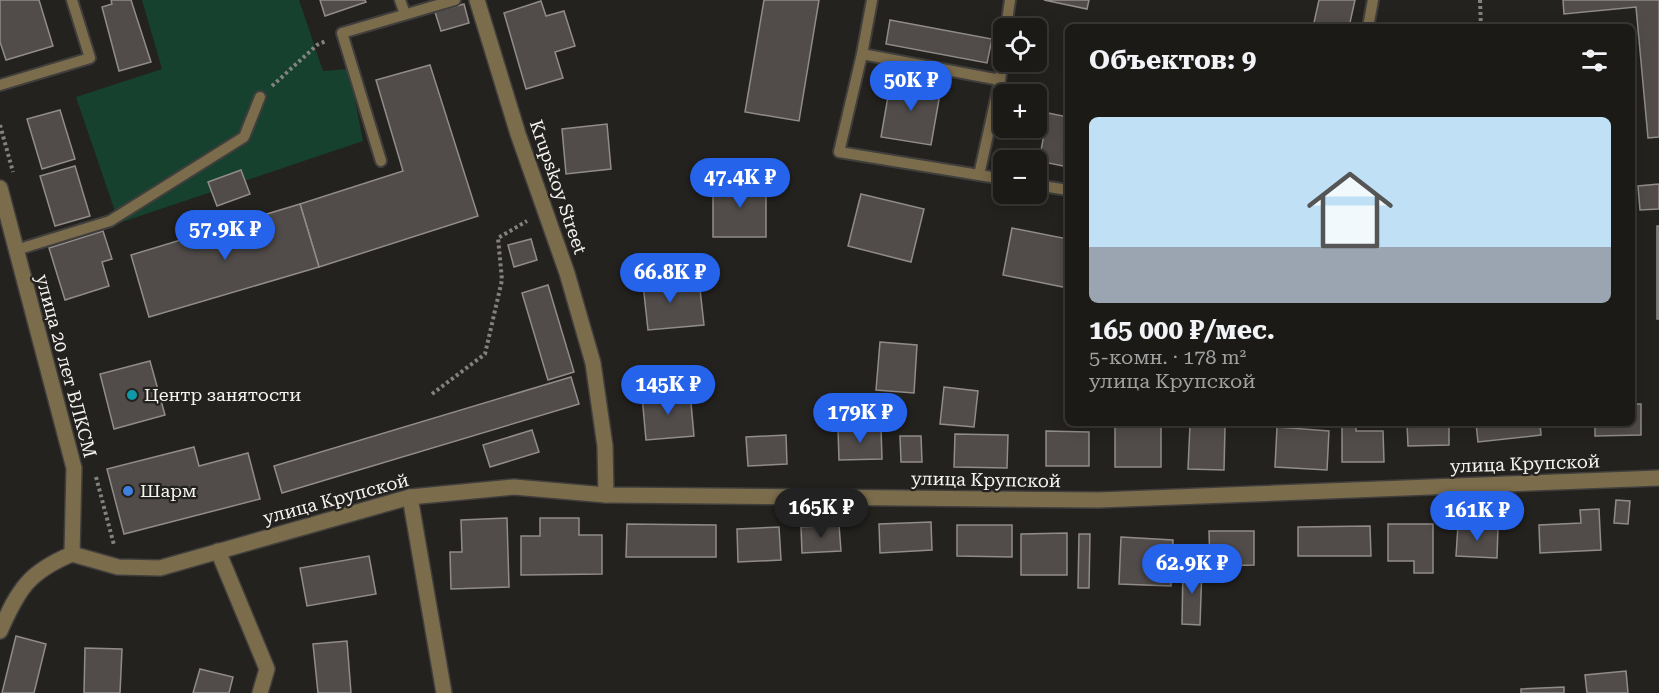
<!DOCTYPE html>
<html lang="ru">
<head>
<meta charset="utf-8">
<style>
  :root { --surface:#1b1a17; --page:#242320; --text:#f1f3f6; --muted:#a0a1a1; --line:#393836; --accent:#2563eb }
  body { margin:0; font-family:"Roboto Serif",serif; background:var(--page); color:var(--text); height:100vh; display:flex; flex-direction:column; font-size:22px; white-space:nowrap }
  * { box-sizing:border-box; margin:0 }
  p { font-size:20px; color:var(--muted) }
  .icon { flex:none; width:33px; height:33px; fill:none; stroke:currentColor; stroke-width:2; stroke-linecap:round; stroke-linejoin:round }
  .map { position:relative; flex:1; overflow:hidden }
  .sheet { position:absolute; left:1065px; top:24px; width:570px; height:402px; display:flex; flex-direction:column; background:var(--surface); border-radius:9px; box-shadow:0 3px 15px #0003,0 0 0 2px var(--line) }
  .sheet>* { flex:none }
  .controls { position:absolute; left:993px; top:18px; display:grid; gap:12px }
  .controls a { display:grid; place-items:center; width:54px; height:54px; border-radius:9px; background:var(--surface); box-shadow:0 3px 15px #0003,0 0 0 2px var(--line); font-size:30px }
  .price { position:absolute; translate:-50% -51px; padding:0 14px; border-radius:21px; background:var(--accent); color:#fff; font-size:20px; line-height:39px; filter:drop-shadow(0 2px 3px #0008) }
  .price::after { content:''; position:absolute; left:50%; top:36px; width:18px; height:14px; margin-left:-9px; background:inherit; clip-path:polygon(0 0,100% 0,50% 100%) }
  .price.active { background:#222; color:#fff }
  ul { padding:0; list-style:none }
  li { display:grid; align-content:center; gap:12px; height:318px; padding:0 24px }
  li+li { border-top:2px solid var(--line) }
  li span { display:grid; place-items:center; height:186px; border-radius:9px; color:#555 }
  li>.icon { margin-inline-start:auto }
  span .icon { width:108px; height:108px; fill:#fffc; stroke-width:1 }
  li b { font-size:26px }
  h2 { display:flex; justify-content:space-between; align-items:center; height:72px; padding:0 24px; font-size:26px }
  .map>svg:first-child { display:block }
  .green { fill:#15412e }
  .building { fill:#514c4a; stroke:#918c8a; stroke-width:1.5 }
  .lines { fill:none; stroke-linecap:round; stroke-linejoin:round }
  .lane-casing { stroke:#413f3d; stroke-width:14 }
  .street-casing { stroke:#413f3d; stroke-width:18 }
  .path { stroke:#848280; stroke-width:4; stroke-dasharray:3 3; stroke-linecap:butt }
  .lane { stroke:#7b6c4c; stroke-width:10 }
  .street { stroke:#7b6c4c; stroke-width:15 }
  .culture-dot { fill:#0f9aa8; stroke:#24221f; stroke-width:2 }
  .shop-dot { fill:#3f7fe0; stroke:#24221f; stroke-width:2 }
  .labels { text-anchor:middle; stroke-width:4.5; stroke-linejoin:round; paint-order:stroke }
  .street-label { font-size:18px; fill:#f6f4f2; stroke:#24221f }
  .poi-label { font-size:18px; fill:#f6f4f2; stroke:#24221f; text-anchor:start }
</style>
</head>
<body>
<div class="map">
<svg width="1659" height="693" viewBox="0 0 1659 693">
  <rect width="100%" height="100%" fill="#24221f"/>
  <polygon class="green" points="142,0 299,0 323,71 349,69 363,141 119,223 76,97 162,69"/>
  <g class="building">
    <polygon points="0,0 39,0 53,46 6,60 0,42"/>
    <polygon points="111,0 131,0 151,62 119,71 102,7 112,4"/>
    <polygon points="320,0 365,0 366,2 325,16"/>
    <polygon points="764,0 819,0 799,121 745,112"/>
    <polygon points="1044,0 1089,0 1087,9"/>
    <polygon points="1319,0 1355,0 1349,27 1313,27"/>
    <polygon points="1563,0 1659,0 1659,137 1648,138 1636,7 1564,14"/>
    <polygon points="541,1 546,16 564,11 575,46 555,52 563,78 526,89 504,13"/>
    <polygon points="464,4 469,23 441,31 435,12"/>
    <polygon points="890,20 992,39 987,63 886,44"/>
    <polygon points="430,65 478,216 319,267 300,204 403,171 376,80"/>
    <polygon points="891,79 941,88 931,145 881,137"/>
    <polygon points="60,110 75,159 42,169 27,119"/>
    <polygon points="1048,113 1068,117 1068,167 1039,161"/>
    <polygon points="607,124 611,169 566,174 562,129"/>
    <polygon points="75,166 90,216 55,226 40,176"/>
    <polygon points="241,170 250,194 217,206 208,182"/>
    <rect x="713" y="181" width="53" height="56"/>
    <polygon points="1659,184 1659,209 1640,210 1638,186"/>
    <polygon points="861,194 924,209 911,262 848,246"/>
    <polygon points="300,204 319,267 149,317 131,255"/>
    <rect x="1657" y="226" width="2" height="93"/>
    <polygon points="1012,228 1068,239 1068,288 1003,275"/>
    <polygon points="103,231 112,259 102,262 109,286 65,300 49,248"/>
    <polygon points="531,239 537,260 514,267 508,245"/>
    <polygon points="671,272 674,292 700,289 704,325 648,330 642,275"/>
    <polygon points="548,285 574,372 548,380 522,293"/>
    <polygon points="880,342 917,345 914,393 876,390"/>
    <polygon points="150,361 165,415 114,429 100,374"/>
    <polygon points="571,377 579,404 282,493 274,466"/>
    <polygon points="944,387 978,391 974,427 940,424"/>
    <polygon points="690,392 694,436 646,440 642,396"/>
    <polygon points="1632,404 1641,404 1641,435 1595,436 1595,423 1632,423"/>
    <polygon points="1342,423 1356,423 1356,431 1383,431 1384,462 1342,462"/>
    <polygon points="1407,423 1449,423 1449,445 1408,446"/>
    <polygon points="1476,423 1540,423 1541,435 1478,442"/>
    <polygon points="1190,425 1225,427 1224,470 1188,469"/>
    <rect x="1115" y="426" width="46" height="41"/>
    <polygon points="1277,427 1329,431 1327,470 1275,467"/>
    <polygon points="881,428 882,459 839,460 838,429"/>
    <polygon points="532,430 539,452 490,467 483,445"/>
    <polygon points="1046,431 1089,432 1089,466 1046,466"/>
    <polygon points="955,434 1008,435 1007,468 954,467"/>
    <polygon points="786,435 787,464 748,466 746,437"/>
    <polygon points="900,436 921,436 922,462 901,462"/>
    <polygon points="194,447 199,466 248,453 260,499 124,534 107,469"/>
    <polygon points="1616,500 1630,501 1628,524 1614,523"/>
    <polygon points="1599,509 1601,550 1540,553 1539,525 1581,523 1580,510"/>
    <polygon points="507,518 509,587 451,589 450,552 462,552 461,520"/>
    <polygon points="540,518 579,518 579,535 602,535 602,574 521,575 521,536 540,536"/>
    <polygon points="931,522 932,550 880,553 879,524"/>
    <polygon points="627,524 716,525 716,557 626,557"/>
    <polygon points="1388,524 1433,524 1433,573 1414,573 1414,561 1388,561"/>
    <polygon points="839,525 841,551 802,553 801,527"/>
    <polygon points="957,525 1012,525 1012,557 957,556"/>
    <polygon points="1458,525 1498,527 1497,558 1456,556"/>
    <polygon points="1370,526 1371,556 1298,556 1298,527"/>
    <polygon points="779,527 781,560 738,562 737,529"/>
    <polygon points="1209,531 1254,531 1254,565 1210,566"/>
    <polygon points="1067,533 1067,575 1021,575 1021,534"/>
    <polygon points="1079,534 1090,534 1089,588 1078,588"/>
    <polygon points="1121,537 1173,540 1171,586 1119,584"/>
    <polygon points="369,556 376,594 307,606 300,568"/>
    <polygon points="1183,566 1202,567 1200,625 1182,624"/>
    <polygon points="16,636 46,644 34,693 2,693"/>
    <polygon points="347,641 351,693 318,693 313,644"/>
    <polygon points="85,648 122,649 120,693 84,693"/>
    <polygon points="200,669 233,677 229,693 193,693"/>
    <polygon points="1626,671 1628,693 1587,693 1585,675"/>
    <polygon points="1564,687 1564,693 1521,693 1521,689"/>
  </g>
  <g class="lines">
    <defs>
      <g id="lane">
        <polyline points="400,0 405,14"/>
        <polyline points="1368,27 1373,0"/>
        <polyline points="1006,28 1010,0"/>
        <polyline points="862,54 872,0"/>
        <polyline points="1000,80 979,175 1004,179"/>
        <polyline points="0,85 90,58 72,0"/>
        <polyline points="381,161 342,33 455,0"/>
        <polyline points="979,175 839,152 862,54 1000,80 1004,49"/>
        <polyline points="1036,185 1068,190"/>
        <polyline points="16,250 110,221 244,137 260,97"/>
      </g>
      <g id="street">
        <polyline points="477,0 518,134 567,273 593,363 605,446 606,495"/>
        <polyline points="0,188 74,468 72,554"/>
        <polyline points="410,497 444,693"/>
        <polyline points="218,551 267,669 260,693"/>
        <polyline points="72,554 118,567 160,568 410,497 514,487 606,495 1099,500 1659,478"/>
        <path d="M 0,631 C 19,588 29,572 72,554"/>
      </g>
    </defs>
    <use href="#lane" class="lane-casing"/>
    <use href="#street" class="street-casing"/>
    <g class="path">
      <polyline points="1480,0 1481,27"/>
      <polyline points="272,86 317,45 326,41"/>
      <polyline points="0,125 13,172"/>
      <polyline points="432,394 485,354 502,280 498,238 527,221"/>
      <polyline points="96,477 114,545"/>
    </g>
    <use href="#lane" class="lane"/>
    <use href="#street" class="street"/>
  </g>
  <circle class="culture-dot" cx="132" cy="395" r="6"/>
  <circle class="shop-dot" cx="128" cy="491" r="6"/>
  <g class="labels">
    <g class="street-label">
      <text transform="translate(558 187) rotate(71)" y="6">Krupskoy Street</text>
      <text transform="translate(66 366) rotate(75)" y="6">улица 20 лет ВЛКСМ</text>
      <text transform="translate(1525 464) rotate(-2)" y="6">улица Крупской</text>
      <text transform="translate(986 480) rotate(1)" y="6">улица Крупской</text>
      <text transform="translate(336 499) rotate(-15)" y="6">улица Крупской</text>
    </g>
    <g class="poi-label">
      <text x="144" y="401">Центр занятости</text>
      <text x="140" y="497">Шарм</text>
    </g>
  </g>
</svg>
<div class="controls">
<a><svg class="icon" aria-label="locate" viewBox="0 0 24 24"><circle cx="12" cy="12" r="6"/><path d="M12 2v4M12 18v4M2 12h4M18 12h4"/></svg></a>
<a>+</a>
<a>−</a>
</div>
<b class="price" style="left:911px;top:112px">50K ₽</b>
<b class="price" style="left:740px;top:209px">47.4K ₽</b>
<b class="price" style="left:225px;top:261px">57.9K ₽</b>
<b class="price" style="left:670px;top:304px">66.8K ₽</b>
<b class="price" style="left:668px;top:416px">145K ₽</b>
<b class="price" style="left:860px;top:444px">179K ₽</b>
<b class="price active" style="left:821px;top:539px">165K ₽</b>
<b class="price" style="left:1477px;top:542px">161K ₽</b>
<b class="price" style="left:1192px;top:595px">62.9K ₽</b>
<section class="sheet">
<h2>Объектов: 9<svg class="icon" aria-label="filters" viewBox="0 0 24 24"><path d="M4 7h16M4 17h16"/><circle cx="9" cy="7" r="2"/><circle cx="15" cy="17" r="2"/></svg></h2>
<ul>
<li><span style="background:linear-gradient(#bfe0f5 70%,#9aa5b1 0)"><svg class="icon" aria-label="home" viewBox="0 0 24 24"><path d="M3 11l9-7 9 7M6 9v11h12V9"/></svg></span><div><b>165 000 ₽/мес.</b><p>5-комн. · 178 m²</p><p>улица Крупской</p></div></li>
</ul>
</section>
</div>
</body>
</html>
